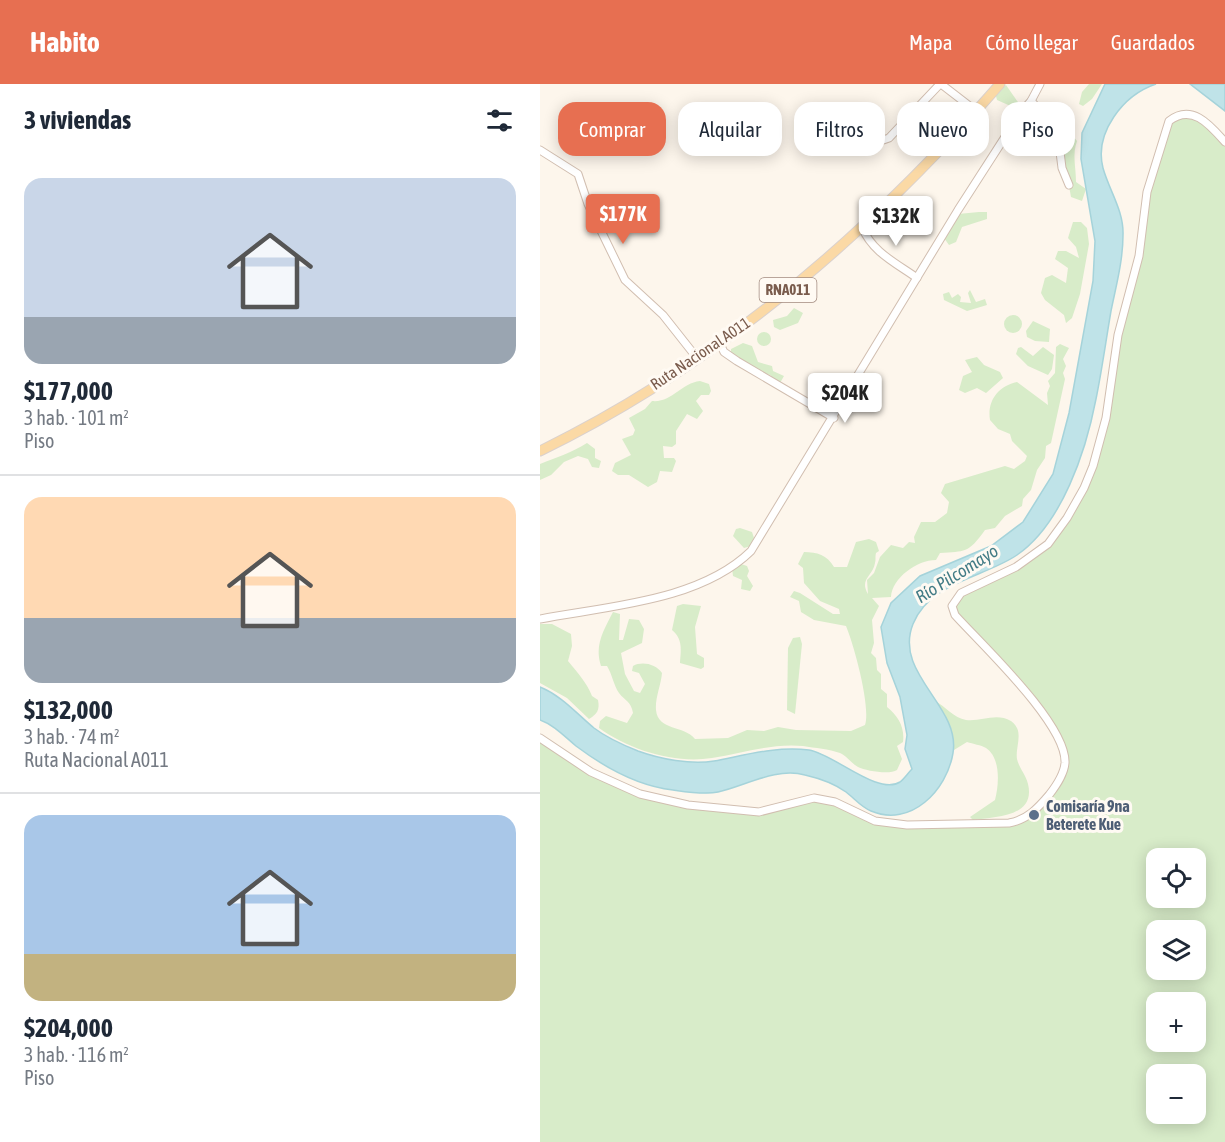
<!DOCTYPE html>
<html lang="es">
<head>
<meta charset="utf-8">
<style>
  :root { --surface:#fff; --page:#f6f6f7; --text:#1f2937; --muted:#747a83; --line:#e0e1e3; --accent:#e76f51 }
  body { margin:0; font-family:"Asap Condensed",sans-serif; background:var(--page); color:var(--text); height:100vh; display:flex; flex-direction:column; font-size:22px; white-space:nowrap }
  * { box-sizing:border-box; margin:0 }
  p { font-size:20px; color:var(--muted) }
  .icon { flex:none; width:33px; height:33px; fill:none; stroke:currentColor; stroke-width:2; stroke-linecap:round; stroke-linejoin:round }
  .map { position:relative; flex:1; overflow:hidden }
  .details { display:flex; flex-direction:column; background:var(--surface); width:540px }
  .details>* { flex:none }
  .banner { position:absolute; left:18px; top:18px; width:570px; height:54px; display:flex; gap:12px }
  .tools { position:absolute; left:606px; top:764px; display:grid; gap:12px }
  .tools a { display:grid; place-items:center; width:60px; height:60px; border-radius:12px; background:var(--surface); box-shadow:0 3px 15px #0003; font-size:30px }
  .price { position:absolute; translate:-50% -51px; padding:0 14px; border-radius:6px; background:#fff; color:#222; font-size:20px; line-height:39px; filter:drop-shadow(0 2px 3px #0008) }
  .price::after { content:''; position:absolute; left:50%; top:36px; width:18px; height:14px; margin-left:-9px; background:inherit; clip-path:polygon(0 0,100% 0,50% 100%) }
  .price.active { background:var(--accent); color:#fff }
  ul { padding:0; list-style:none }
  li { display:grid; align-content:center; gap:12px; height:318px; padding:0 24px }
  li+li { border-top:2px solid var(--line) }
  li span { display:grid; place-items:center; height:186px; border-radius:18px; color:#555 }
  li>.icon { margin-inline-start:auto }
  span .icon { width:108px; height:108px; fill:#fffc; stroke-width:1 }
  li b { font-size:26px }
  h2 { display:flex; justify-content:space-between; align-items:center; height:72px; padding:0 24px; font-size:26px }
  .tag { padding:0 21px; border-radius:18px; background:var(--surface); box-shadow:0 3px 15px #0003; font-size:21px; line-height:54px }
  .tag.active { background:var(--accent); color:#fff }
  header { display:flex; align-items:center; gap:36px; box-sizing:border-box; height:84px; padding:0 30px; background:var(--accent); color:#fff }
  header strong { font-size:28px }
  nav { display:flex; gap:33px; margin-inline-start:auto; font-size:21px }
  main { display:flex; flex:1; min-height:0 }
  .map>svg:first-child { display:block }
  .green { fill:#d8ecc9; fill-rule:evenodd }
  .water { fill:#bfe3e8; stroke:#a5d3da; stroke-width:1.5 }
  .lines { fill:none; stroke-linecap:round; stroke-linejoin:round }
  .minor-casing { stroke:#d1beb0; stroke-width:9 }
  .major-casing { stroke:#dad1cd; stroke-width:11 }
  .minor { stroke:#fff; stroke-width:7 }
  .major { stroke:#fbd9a5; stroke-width:9 }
  .service-dot { fill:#5c6f8a; stroke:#fffaf3; stroke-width:2 }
  .labels { text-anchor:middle; stroke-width:6; stroke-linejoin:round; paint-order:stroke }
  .shield { fill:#fffaf3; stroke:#a28b7f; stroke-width:1.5 }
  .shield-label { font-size:15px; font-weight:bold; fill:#7a5c4d }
  .street-label { font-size:16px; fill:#7a5c4d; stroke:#fffaf3 }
  .service-label { font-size:16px; font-weight:bold; fill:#4e5e75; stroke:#fffaf3; text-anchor:start }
  .water-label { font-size:18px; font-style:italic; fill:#437c86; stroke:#fffaf3 }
</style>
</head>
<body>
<header>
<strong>Habito</strong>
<nav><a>Mapa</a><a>Cómo llegar</a><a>Guardados</a></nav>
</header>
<main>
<section class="details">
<h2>3 viviendas<svg class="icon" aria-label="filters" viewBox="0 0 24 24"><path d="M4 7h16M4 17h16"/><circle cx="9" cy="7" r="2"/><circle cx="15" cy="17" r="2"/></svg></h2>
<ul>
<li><span style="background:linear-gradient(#c9d6e8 75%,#9aa5b1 0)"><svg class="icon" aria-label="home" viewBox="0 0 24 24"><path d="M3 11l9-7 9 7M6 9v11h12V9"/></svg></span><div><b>$177,000</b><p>3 hab. · 101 m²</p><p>Piso</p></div></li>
<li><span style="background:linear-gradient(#ffd9b3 65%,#9aa5b1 0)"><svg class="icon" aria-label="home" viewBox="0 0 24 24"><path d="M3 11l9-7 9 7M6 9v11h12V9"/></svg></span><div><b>$132,000</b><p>3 hab. · 74 m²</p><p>Ruta Nacional A011</p></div></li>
<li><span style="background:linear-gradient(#a9c7e8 75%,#c2b280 0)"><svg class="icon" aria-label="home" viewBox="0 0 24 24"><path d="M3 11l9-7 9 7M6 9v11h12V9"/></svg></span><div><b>$204,000</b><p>3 hab. · 116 m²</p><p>Piso</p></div></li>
</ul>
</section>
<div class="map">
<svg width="685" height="1058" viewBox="0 0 685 1058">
  <rect width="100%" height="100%" fill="#fdf6ec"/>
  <g class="green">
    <polygon points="549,0 562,0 552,15 543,22 539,20 542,8"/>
    <polygon points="466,1 480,21 475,24 457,16 456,12"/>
    <path d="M 637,31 L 661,33 L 685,58 L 685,1058 L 0,1058 L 0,654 L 51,688 L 100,710 L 148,721 L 219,728 L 285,715 L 325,733 L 367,741 L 481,737 L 521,694 L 523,663 L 481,600 L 415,531 L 415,515 L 476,483 L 519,446 L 553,382 L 605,127 L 623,52 ZM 616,774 L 656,774 L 656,813 L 616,813 ZM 616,846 L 656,846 L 656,885 L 616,885 ZM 616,918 L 656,918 L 656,957 L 616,957 ZM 616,990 L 656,990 L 656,1029 L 616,1029 Z"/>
    <path d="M 532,51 L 537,57 C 532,71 536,82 536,98 L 546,105 L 542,117 L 531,113 L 520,52 Z"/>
    <polygon points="439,128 447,128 447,135 422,143 416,158 409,161 404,154 418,130"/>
    <polygon points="533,138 541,138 547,144 549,160 540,210 532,234 526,239 524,231 505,216 501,209 505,194 512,191 526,199 528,184 515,175 518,167 526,167 539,174 536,163 528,154"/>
    <polygon points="430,206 436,218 445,215 447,221 427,227 404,216 403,210 409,208 412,214 418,210 421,213 420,218 431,219 428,209"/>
    <polygon points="254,224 263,229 258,239 240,246 234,243 233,236 247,232"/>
    <circle cx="473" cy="240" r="9"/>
    <polygon points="493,237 510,245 509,258 495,257 487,253 486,247"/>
    <circle cx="224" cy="255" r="7"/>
    <polygon points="203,259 212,262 218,278 232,282 233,287 244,292 240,299 230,291 211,284 209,280 204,280 191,270 191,265"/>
    <path d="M 520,260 L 529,264 L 523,275 L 526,282 L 523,289 L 525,295 L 511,359 L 506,362 L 505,374 L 497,386 L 491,406 L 483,415 L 482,422 L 465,432 L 455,444 L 445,446 C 428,470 425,467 400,469 L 396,476 C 377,476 352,494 351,513 L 332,514 L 339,522 L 332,536 L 334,559 L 331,569 L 336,574 L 337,586 L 341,590 L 341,605 L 347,610 L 347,623 C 358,632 365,643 363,658 L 357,662 L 362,675 L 357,686 C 350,691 326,687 318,683 C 311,679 307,672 300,669 C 289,665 275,664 263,662 C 232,659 203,669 172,674 C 134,680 90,666 59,644 L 60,637 L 66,632 L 87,639 L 93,629 C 91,617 85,617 79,609 C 74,602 72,590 67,582 L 61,582 C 54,561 64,546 73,528 L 80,530 L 79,556 L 83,556 L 89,535 L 99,536 L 104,545 L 102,559 L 81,569 L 85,590 L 94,607 L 100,609 L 105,600 L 99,589 L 92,587 L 93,582 C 102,577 116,580 122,589 C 121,601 115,614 116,626 C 118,647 144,641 155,655 L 188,654 L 207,646 L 224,647 L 238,643 L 256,646 L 311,647 L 325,641 C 331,623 314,561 306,542 L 274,536 L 261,528 L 259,517 L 250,513 L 254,507 L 260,509 L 293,530 L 300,530 L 299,525 L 280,517 L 264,499 L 263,484 L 258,480 L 264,468 C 277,468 287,471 294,483 L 307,483 L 316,458 L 329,455 L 336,458 L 339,467 L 336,469 C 335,473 336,476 335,479 C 333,492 319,495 328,510 L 327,496 L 334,489 L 340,473 L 351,461 L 363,464 L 369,458 L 375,459 L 374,453 L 381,438 L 395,438 L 407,429 L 409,418 L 401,409 L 405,400 L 465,382 L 474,385 L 485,377 L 487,372 L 472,357 L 470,350 L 458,345 L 450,336 C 447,317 458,302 477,298 L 508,321 L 507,309 L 510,302 L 508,297 L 515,289 L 516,263 Z"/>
    <polygon points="481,263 493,272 503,263 514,271 512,285 508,291 488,282 476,270 478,264"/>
    <polygon points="437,273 444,281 460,288 463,294 446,309 437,304 425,309 419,306 423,292 432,288 425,276"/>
    <path d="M 160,297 L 169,300 L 171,307 L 169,311 L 161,311 L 156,317 L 163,327 L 157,335 L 147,330 L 136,347 L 136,360 L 132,363 L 123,362 L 124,374 L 134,374 L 136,377 L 132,388 L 120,387 L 117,398 L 108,403 L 89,391 L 78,391 L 72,387 L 75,379 L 91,371 L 82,355 L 93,351 L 95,346 L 89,334 L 105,325 L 112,317 C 132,319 141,299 160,297 Z"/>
    <path d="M 47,359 L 55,365 L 55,374 L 61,377 L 59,384 L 52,383 L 48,375 L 38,372 L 24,378 L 11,391 L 0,396 L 0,380 C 17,373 31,369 47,359 Z"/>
    <polygon points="200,444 212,448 214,454 211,462 204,464 193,452 196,445"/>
    <polygon points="198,479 207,482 209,487 207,492 213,502 210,507 201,505 202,496 193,492 192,484"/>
    <path d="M 143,520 L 161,522 L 155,543 L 157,570 L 164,574 L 164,583 L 161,585 L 140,579 C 141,566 143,555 132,546 L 137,522 Z"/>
    <path d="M 0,540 L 12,540 L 31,550 L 32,562 L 28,577 C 38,589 47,599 52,612 L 58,616 C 60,626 57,630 49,635 L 27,614 L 0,599 Z"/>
    <polygon points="260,553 262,560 255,630 247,626 248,564 253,554"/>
    <path d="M 395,617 C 405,622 414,634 426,636 C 441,638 456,628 471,637 C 485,647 475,662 477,675 C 479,684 486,691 488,700 C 496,733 455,733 433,736 L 430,733 L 455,716 C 459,701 461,674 446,664 C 441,661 433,660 427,658 L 414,666 L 412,652 Z"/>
  </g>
  <g class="water">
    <path d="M 565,0 L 616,0 C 583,11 554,49 563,84 C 569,106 584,127 583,151 C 583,177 576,202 571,227 C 566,256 562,286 556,315 C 546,367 522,440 477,471 C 443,494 390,498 373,540 C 353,590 421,622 413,669 C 407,706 371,744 331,727 C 321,723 314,714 306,708 C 295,700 278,694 265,691 C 236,683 205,702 178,708 C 165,711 147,708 133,706 C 97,702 64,683 36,662 C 24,652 14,641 0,636 L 0,603 C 22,612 36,629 54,644 C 67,654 83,661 98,667 C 120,675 151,681 174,677 C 206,671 236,662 269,666 C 294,670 338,712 360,698 C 364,695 368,689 372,685 L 365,665 L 367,651 L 360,613 L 347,579 L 341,543 L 351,519 L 380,492 L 451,462 L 483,438 L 513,390 L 529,329 L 553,197 L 555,157 L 541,75 L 542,49 Z"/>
    <polygon points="650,0 685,0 685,27"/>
  </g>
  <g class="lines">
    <defs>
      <g id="minor">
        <polyline points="401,0 436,27"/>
        <polyline points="491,17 517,44 522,84 529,101"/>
        <polyline points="326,62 349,54 400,0"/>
        <polyline points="0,66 38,90 48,120 85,196 123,231 157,274"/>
        <path d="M 322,143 C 332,168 356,179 377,194"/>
        <polyline points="180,260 184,268 197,277 294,334"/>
        <path d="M 0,535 C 68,522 160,517 211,467 L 418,126 L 481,28 L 491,17 L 500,0"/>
        <path d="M 0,654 L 51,688 L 100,710 L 148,721 L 219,728 L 274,714 L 295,718 L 335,737 L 367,741 L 469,739 C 487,736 498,724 509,711 C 516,702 524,691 525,679 C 527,640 441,560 415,531 L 412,522 L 421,509 L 476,483 L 508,460 L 527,434 L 544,404 L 553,382 L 566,334 L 578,251 L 599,172 L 607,108 L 629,37 C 652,19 670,41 685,58"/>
      </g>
      <path id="major" d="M 0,367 C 177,281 331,148 460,0"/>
    </defs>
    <use href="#minor" class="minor-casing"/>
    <use href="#major" class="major-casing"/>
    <use href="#minor" class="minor"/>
    <use href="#major" class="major"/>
  </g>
  <circle class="service-dot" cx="494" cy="731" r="6"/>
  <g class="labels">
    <rect class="shield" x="219.5" y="194" width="57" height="24" rx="4.5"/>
    <g class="shield-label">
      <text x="248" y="211">RNA011</text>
    </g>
    <g class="street-label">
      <text transform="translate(160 269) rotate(-34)" y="6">Ruta Nacional A011</text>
    </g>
    <g class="service-label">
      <text x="506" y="728">Comisaría 9na<tspan x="506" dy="18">Beterete Kue</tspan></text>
    </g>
    <g class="water-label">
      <text transform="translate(417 490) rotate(-32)" y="6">Río Pilcomayo</text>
    </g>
  </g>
</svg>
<div class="tools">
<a><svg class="icon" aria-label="locate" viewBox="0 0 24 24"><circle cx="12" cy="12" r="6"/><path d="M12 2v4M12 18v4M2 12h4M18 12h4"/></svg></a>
<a><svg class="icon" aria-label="layers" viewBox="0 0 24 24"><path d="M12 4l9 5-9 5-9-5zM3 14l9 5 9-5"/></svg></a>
<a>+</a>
<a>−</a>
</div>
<b class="price active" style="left:83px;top:161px">$177K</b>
<b class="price" style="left:356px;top:163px">$132K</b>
<b class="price" style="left:305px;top:340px">$204K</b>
<div class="banner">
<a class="tag active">Comprar</a>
<a class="tag">Alquilar</a>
<a class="tag">Filtros</a>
<a class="tag">Nuevo</a>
<a class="tag">Piso</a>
</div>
</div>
</main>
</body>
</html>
